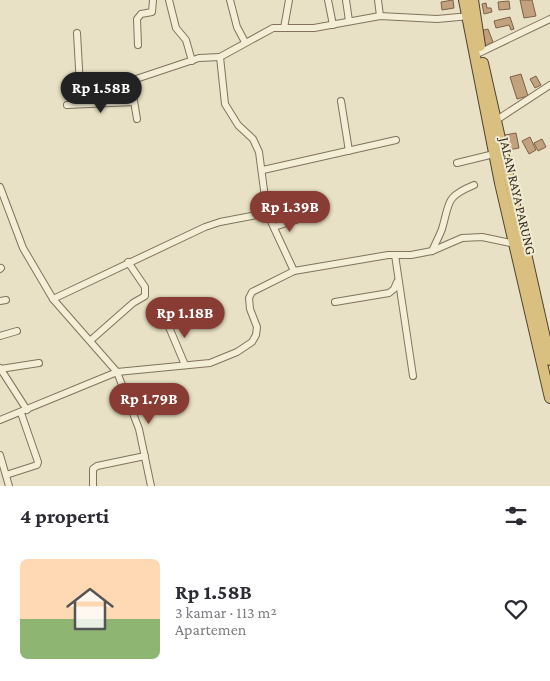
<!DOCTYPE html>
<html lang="id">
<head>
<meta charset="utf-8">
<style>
  :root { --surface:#fff; --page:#f2f2f3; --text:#2b2b33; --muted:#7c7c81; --accent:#893c34 }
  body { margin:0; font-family:"Crimson Pro",serif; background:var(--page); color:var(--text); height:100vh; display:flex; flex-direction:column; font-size:19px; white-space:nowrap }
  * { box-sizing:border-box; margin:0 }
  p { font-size:16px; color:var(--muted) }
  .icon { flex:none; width:28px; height:28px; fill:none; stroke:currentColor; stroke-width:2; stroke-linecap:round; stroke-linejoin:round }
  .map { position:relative; height:486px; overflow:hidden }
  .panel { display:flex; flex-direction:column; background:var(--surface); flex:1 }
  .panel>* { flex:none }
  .price { position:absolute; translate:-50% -42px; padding:0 11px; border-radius:18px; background:var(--accent); color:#fff; font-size:16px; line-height:32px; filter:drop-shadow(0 1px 2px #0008) }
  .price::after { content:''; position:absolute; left:50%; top:30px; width:15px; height:11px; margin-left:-8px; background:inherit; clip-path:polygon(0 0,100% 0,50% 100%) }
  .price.selected { background:#222; color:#fff }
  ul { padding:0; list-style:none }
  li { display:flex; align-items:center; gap:15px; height:125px; padding:0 20px }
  li span { display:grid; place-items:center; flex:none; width:140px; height:100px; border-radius:8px; color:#555 }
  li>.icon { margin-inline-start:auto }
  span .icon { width:60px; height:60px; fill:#fffc; stroke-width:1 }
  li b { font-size:21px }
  h2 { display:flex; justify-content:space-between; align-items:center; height:60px; padding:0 20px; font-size:21px }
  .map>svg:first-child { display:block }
  .building { fill:#c2a17f; stroke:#7d6146 }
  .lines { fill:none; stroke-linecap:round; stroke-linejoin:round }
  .minor-casing { stroke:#81735d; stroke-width:8 }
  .trunk-casing { stroke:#4f4231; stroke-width:12 }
  .minor { stroke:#f4eed7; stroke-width:6 }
  .trunk { stroke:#dac080; stroke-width:10 }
  .labels { text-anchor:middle; stroke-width:4; stroke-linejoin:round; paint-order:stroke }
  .street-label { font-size:14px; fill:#332b1f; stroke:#f1ebd3 }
</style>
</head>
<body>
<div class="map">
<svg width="550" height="486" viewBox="0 0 550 486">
  <rect width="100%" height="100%" fill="#e8e1c5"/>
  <g class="building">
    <polygon points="453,0 454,8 442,10 441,2"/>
    <polygon points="520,0 532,0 536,16 524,18"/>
    <polygon points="509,1 510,9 499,10 498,2"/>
    <polygon points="486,3 487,8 491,8 492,12 484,14 482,4"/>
    <polygon points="510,17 514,29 511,30 509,25 496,28 494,21"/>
    <polygon points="488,29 493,42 483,47 480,31"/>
    <polygon points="521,74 528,96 517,99 510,77"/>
    <polygon points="536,76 541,85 535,88 530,79"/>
    <polygon points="516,133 519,148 508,150 505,135"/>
    <polygon points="530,137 536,150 529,154 522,141"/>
    <polygon points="542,139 546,147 538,151 534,143"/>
  </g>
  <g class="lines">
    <defs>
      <g id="minor">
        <polyline points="169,0 176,28 186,40 192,61"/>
        <polyline points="230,0 237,27 245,42"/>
        <polyline points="328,0 333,25"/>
        <polyline points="346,0 349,21"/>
        <polyline points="378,0 380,16"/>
        <polyline points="284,28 289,0"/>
        <polyline points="77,33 81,104"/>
        <polyline points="138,45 137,19 141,14 152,12 153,0"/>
        <polyline points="475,55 550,19"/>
        <polyline points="341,101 349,151"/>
        <polyline points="67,105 134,102"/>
        <polyline points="137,119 131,83 133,80 199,58 220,57"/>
        <polyline points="495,121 550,85"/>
        <polyline points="457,163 494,154"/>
        <polyline points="263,170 396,140"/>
        <polyline points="0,187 23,248 53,299 117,372 139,429 151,486"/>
        <polyline points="274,227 299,219"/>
        <path d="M 432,251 C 435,244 439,237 442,229 C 450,202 445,197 474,185"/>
        <polyline points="395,255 413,376"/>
        <polyline points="0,269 1,268"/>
        <polyline points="294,271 267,213 259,152 253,139 238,125 225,104 220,57 273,28 314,28 380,16 437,19 470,16"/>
        <polyline points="53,299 205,227 220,222 267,213"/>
        <polyline points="0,301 6,300"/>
        <polyline points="335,302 389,293 394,289 397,282"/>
        <polyline points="166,320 185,365"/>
        <polyline points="0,336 17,331"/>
        <polyline points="91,340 133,303 145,296 145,287 128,262"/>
        <polyline points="0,368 27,410"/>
        <polyline points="0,369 39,363"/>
        <polyline points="0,420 117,372 210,363 237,352 252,342 256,335 257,327 250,309 249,298 252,292 294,271 388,255 411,255 432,251 462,238 482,237 515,244"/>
        <polyline points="0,455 9,486"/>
        <polyline points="6,475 37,465 38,462 21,413"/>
        <polyline points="93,486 93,469 97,466 145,456"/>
      </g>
      <g id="trunk">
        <polyline points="464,0 500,183 550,398"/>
        <polyline points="473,0 480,46"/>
        <polyline points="483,63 550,360"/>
      </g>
    </defs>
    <use href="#minor" class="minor-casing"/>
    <use href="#trunk" class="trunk-casing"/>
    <use href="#minor" class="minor"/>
    <use href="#trunk" class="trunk"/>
  </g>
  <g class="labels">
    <g class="street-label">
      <text transform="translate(518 196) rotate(77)" y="5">JALAN RAYA PARUNG</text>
    </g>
  </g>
</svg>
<b class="price selected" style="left:101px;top:114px">Rp 1.58B</b>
<b class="price" style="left:290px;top:233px">Rp 1.39B</b>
<b class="price" style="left:185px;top:339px">Rp 1.18B</b>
<b class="price" style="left:149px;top:425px">Rp 1.79B</b>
</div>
<section class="panel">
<h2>4 properti<svg class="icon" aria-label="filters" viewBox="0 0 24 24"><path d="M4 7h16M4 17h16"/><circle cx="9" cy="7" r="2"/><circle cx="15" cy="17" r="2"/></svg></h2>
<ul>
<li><span style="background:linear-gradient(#ffd9b3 60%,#8fb573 0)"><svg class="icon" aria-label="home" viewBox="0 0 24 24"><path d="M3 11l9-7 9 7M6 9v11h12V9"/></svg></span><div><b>Rp 1.58B</b><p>3 kamar · 113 m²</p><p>Apartemen</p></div><svg class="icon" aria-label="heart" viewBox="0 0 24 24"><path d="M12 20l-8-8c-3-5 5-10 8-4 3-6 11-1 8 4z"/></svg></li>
</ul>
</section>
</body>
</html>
